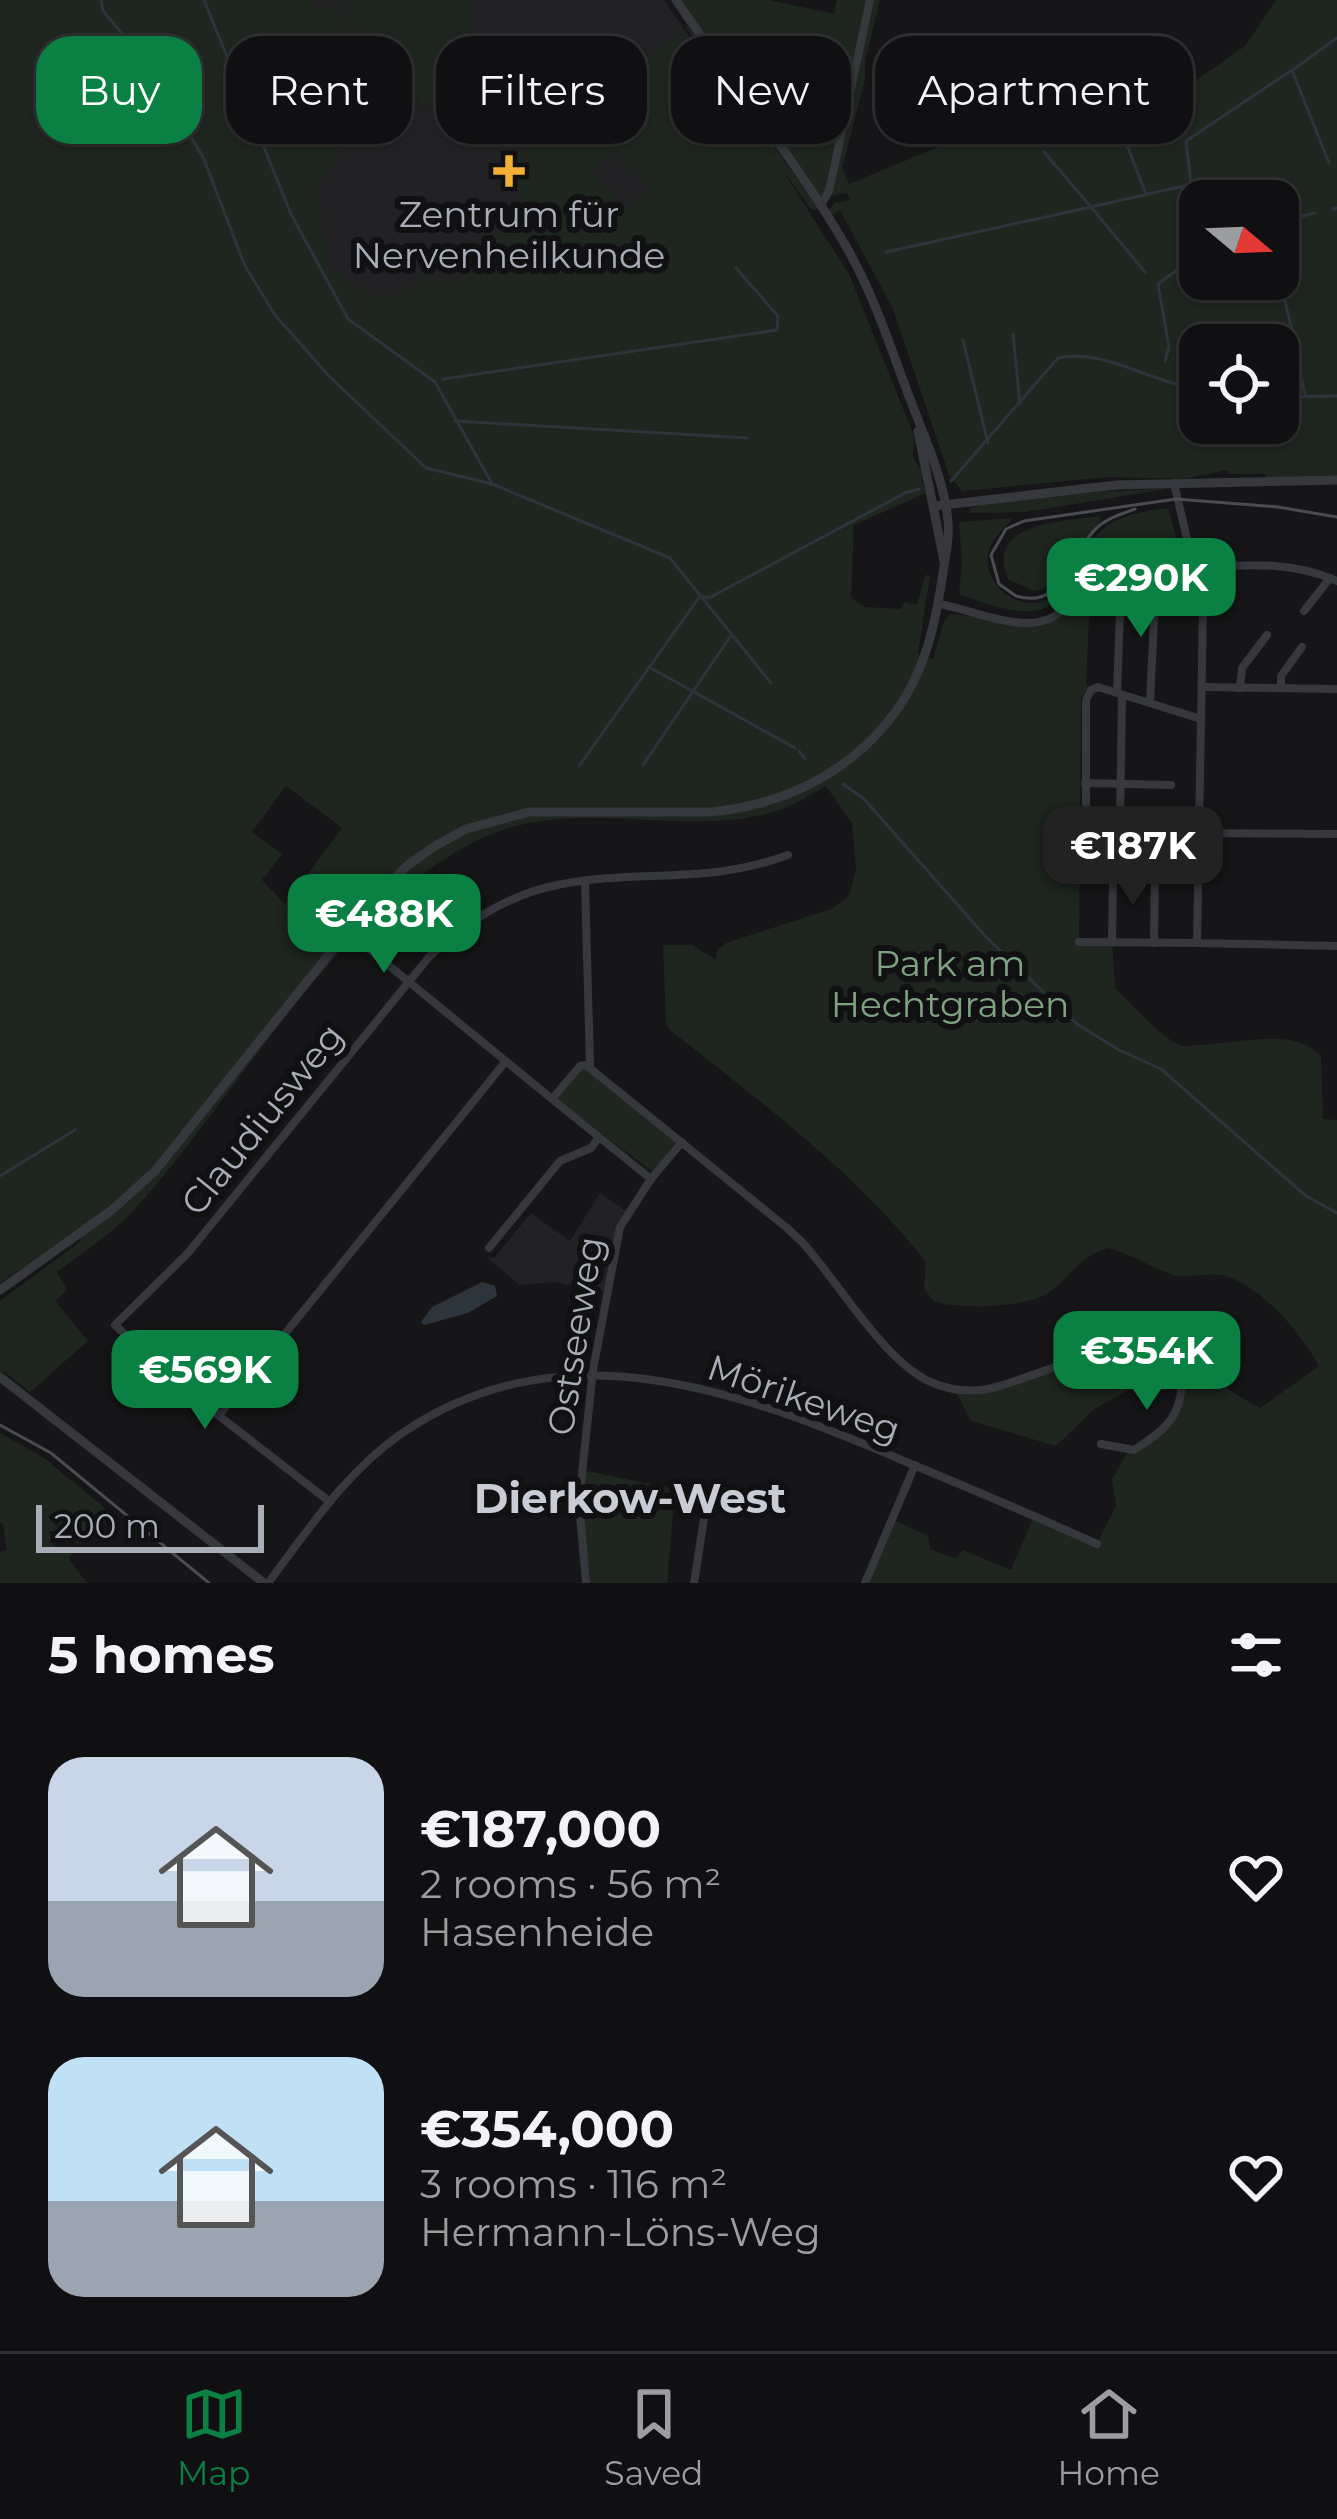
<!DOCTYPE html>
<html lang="en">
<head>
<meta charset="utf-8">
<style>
  :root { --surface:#101012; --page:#1e1e20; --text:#f1f3f6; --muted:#9c9d9f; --line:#303032; --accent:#0b8043 }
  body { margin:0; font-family:Montserrat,sans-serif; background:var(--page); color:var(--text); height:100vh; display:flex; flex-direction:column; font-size:45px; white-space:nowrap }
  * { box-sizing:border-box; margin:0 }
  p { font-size:39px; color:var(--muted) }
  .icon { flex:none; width:66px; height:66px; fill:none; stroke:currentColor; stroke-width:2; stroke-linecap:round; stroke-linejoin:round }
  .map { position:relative; height:1583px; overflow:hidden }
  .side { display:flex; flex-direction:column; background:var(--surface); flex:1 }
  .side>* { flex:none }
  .top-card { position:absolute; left:36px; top:36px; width:1266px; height:108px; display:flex; gap:24px }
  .needle { width:78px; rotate:109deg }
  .fabs { position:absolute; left:1179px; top:180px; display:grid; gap:24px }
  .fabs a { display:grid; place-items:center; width:120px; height:120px; border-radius:24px; background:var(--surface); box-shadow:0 3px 9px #0004,0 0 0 3px var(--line); font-size:60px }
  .scale { position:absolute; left:36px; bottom:30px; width:228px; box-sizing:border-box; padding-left:12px; border:6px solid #a8adb8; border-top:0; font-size:33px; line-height:42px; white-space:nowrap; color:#a8adb8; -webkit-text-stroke:9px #111113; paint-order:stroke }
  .price { position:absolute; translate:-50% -102px; padding:0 27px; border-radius:24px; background:var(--accent); color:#fff; font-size:39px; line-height:78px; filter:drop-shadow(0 3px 6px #0008) }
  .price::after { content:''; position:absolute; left:50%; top:72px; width:36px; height:27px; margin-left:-18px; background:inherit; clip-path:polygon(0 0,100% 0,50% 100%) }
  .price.selected { background:#222; color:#fff }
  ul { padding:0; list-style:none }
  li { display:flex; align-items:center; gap:36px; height:300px; padding:0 48px }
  li span { display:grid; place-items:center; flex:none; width:336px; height:240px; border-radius:36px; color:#555 }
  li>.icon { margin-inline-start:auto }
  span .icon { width:144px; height:144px; fill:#fffc; stroke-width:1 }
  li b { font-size:51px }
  h2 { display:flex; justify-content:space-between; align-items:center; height:144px; padding:0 48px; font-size:51px }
  .pill { padding:0 42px; border-radius:36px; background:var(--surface); box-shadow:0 3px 9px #0004,0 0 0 3px var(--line); font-size:42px; line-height:108px }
  .pill.selected { background:var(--accent); color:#fff }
  .tab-bar { display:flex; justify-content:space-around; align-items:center; height:168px; border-top:3px solid var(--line); background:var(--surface); font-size:33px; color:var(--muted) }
  .tab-bar a { display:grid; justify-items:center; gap:6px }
  .tab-bar .selected { color:var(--accent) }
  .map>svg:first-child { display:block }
  .built { fill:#222225 }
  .green { fill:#1e261f; fill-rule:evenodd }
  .water { fill:#2c353c }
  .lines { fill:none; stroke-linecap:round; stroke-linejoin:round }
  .stream { stroke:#2c353c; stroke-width:3 }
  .minor { stroke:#37383d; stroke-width:8 }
  .tertiary { stroke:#37383d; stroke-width:9 }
  .tram { stroke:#4a4c52; stroke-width:3 }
  .poi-dot { fill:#f2b134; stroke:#111113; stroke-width:4.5 }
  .labels { text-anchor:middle; stroke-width:12; stroke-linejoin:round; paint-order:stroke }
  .poi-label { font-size:36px; fill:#a8adb8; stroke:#111113 }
  .park-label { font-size:36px; fill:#7fa381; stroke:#111113 }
  .street-label { font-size:36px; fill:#a8adb8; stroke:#111113 }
  .quarter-label { font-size:42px; font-weight:bold; fill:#c9ccd4; stroke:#111113 }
</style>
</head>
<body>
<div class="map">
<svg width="1337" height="1583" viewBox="0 0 1337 1583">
  <rect width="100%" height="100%" fill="#161618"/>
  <g class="built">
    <polygon points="195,0 664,0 770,154 643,250 351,319 271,176"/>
    <polygon points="600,1193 626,1211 618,1227 605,1292 554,1282 519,1285 487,1257 494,1258 531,1213 570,1241"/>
  </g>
  <g class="green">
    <path d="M 0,0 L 313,0 L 317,9 L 339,3 C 348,28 358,56 374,76 C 385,89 401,99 407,114 L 349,141 L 318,187 L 327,259 L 332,268 L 367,294 L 350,315 L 351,319 L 370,294 L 396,295 L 428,274 L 444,284 L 458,280 L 464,264 L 460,254 L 521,222 L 525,206 L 502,159 L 524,149 L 522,109 C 548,99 595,72 620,74 L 680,33 L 774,157 L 685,26 L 688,27 L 819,209 L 812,210 L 781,168 L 849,274 L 914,436 L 913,456 L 924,477 L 921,478 L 926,493 L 854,525 L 851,598 L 866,607 L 900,609 L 904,602 L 917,605 L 925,575 L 930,576 L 918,654 L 933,659 L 944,621 L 950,614 C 988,616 1018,629 1056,616 C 1080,609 1089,588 1116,587 L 1116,600 L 1089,618 L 1086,684 L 1089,686 L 1081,698 L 1079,942 L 1112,942 L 1115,988 C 1131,1003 1159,1036 1178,1044 C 1186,1048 1188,1045 1196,1045 C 1232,1045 1294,1025 1321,1056 L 1323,1119 L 1337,1120 L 1337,1583 L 865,1583 L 892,1519 L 928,1536 L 930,1549 L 956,1559 L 963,1550 L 1011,1570 L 1034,1516 L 1097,1543 L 1116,1506 L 1112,1479 L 1128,1452 L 1171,1421 L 1182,1375 L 1224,1387 L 1260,1408 L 1319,1366 C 1300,1332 1264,1289 1226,1276 C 1208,1271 1188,1280 1170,1274 C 1149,1266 1130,1254 1109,1248 C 1079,1255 1071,1278 1048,1293 C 1026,1308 956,1310 933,1301 L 924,1288 L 926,1262 C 854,1170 760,1102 669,1029 L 666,1021 L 663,945 L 692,945 L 716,960 L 717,950 L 726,943 L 831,909 L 849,896 L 856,870 L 852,823 L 826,786 C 811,794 794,806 777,811 C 682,840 574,794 480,839 C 338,908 240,1093 135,1209 C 113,1233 83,1252 57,1272 L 67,1290 L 55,1301 L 88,1341 L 30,1392 L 5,1372 L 0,1373 L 0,1301 L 81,1241 L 74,1233 L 0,1283 ZM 616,153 L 632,177 L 639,173 L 650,190 L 623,209 L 594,169 ZM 286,786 L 342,828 L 299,886 L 328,910 L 323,917 L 306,905 L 301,911 L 288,900 L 285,904 L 262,880 L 282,854 L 252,832 Z"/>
    <polygon points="347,0 471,0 470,43 505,116 471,124 400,92 370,63 350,21"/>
    <path d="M 681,0 L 769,0 L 834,14 L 837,0 L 880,0 L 865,61 L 865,80 L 842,168 L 849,184 L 957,139 L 1004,128 L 1080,120 L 1188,86 L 1245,46 L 1276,0 L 1337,0 L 1337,477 L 1266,478 L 1266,474 L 1229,474 L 1228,470 L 1185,479 L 1108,477 L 962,491 L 949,475 L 893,309 L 840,210 L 832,215 L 829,211 L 834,203 L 850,200 L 847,193 L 831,196 L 834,175 L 821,198 L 817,194 ZM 1200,201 L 1278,201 L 1278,279 L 1200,279 ZM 1200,345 L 1278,345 L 1278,423 L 1200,423 Z"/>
    <polygon points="1166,489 1026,512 970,513 970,508 981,505 1105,491"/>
    <path d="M 1168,508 L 1192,591 L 1101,563 C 1085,565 1082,574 1073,586 C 1043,628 999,608 959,594 L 962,562 L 959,522 L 1012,518 C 1006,529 991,537 988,554 C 983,586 1021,615 1050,598 C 1061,591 1067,580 1073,569 C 1099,523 1115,515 1168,508 Z"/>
    <path d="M 1099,516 L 1101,521 L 1044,589 L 1033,591 L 1008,579 C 985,522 1062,522 1099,516 Z"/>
    <polygon points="586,1068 676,1141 654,1173 559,1101 559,1095 580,1069"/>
    <polygon points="1118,1348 1157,1350 1175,1364 1093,1410 1056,1446 971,1421 955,1390 981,1390"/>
    <polygon points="0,1433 44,1458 113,1515 81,1543 49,1541 58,1550 61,1546 75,1547 69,1559 87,1583 0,1583 0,1552 7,1550 3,1523 0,1523"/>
    <polygon points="582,1470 675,1489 667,1583 586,1583 581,1541"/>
  </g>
  <polygon class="water" points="482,1282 495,1286 497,1296 468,1313 424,1325 421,1322 432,1307"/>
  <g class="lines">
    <g class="stream">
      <polyline points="101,0 103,11 143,58 203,157 245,266 275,315 328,375 426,468 492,484 670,558 771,683"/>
      <polyline points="204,0 291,214 348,319 435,382 491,482"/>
      <polyline points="1294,69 1337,38"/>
      <polyline points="1121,130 1146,194"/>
      <polyline points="1044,152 1091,207 1188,185"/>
      <polyline points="1333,209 1337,208"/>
      <polyline points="1278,222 1315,213"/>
      <polyline points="1197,237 1186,141 1292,70 1329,163"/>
      <polyline points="886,252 1091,207 1145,272"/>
      <polyline points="1278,273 1295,342"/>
      <polyline points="1013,334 1020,404"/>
      <polyline points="963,340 988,443"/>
      <polyline points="1165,361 1169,347 1158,284 1200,253"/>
      <polyline points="1298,361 1305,394"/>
      <polyline points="443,379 777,330 778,316 736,268"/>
      <polyline points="1278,397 1337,396"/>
      <polyline points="455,421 747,438"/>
      <path d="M 951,481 L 1058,358 C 1105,348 1153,384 1200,389"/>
      <polyline points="649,667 795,748"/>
      <polyline points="799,751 805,759"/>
      <polyline points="643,765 730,637"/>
      <polyline points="579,766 700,596 709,598 905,493 919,489"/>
      <polyline points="843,784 864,799 986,937 1077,1024 1119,1050 1161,1069 1306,1196 1337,1213"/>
      <polyline points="0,1176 75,1130"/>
    </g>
    <g class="minor">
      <polyline points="821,205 829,191 870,0"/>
      <polyline points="1174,483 1203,608 1197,943 1337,946"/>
      <path d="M 1194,568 C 1245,565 1289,560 1337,581"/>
      <path d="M 939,604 C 971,609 1017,632 1049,619 C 1069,611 1080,586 1103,583 C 1136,579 1170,607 1203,608"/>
      <polyline points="1304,611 1330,578"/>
      <polyline points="1202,687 1337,689"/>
      <polyline points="1240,688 1242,668 1267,635"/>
      <polyline points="1281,688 1281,676 1302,647"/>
      <polyline points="1117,693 1121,585"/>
      <polyline points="1150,703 1155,596 1159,583"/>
      <polyline points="1085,783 1171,785"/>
      <polyline points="1120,823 1122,695"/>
      <polyline points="1199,833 1337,834"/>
      <polyline points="1199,848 1093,815 1086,809 1086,700 1091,690 1098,687 1201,719"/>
      <polyline points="585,881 590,1066"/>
      <polyline points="348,932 552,1099"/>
      <polyline points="1079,942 1197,943"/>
      <polyline points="1112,942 1114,821"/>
      <polyline points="1154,943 1155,874"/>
      <path d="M 682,1142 L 651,1179 L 552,1099 L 580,1066 L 586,1065 L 787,1228 L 802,1242 C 838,1281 885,1364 933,1383 C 950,1390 969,1392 988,1389 C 1031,1381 1150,1317 1177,1369 C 1183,1382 1182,1392 1178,1405 C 1171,1427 1152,1438 1134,1450 L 1101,1444"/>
      <polyline points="489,1248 560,1161 591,1148 599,1137"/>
      <polyline points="219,1415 506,1061"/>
      <path d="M 330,1502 L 173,1380 L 115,1325 L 188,1253 L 429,957 C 465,923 507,895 557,885 C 638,868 704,886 788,855"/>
      <path d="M 268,1583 C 308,1530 346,1472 401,1434 C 562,1323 743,1392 904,1461 C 969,1488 1033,1515 1097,1544"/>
      <polyline points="586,1583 579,1502 593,1370 620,1227 651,1179"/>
      <polyline points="694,1583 706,1506"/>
      <polyline points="865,1583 915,1465"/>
    </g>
    <g class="tertiary">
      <polyline points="918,431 944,561"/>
      <polyline points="935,506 1116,485 1337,480"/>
      <path d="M 0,1290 L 112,1210 L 155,1171 L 375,897 L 408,865 L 435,846 L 466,829 L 529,812 L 709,812 C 780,806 846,775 890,719 C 926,674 936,622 944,566 C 946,551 950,537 948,521 C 944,480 925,438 910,399 C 891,349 874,295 847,248 C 797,161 732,83 676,0"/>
      <polyline points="0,1377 264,1583"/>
    </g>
    <g class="tram">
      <path d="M 1135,509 C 1119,515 1103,519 1092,533 C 1069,560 1062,610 1016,596 L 999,584 L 991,555 L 1006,529 L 1024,521 L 1176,499 L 1278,507 L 1337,517"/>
      <polyline points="0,1425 51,1453 209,1583"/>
    </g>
  </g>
  <path class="poi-dot" d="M503 153h12v12h12v12h-12v12h-12v-12h-12v-12h12z"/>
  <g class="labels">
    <g class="poi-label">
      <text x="509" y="227">Zentrum für<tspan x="509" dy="41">Nervenheilkunde</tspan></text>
    </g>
    <g class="park-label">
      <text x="950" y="976">Park am<tspan x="950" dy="41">Hechtgraben</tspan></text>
    </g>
    <g class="street-label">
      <text transform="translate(262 1119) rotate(-51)" y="13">Claudiusweg</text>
      <text transform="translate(575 1336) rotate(-81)" y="13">Ostseeweg</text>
      <text transform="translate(804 1398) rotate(19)" y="13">Mörikeweg</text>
    </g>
    <g class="quarter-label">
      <text x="630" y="1513">Dierkow-West</text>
    </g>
  </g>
</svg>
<div class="fabs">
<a><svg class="needle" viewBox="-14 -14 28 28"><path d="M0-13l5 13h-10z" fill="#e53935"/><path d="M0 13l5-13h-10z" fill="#9c9d9f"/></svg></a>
<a><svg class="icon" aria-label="locate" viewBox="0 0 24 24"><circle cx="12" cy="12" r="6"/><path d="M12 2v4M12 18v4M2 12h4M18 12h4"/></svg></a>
</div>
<div class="scale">200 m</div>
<b class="price" style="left:1141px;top:640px">€290K</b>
<b class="price selected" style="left:1133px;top:908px">€187K</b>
<b class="price" style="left:384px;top:976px">€488K</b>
<b class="price" style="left:1147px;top:1413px">€354K</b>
<b class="price" style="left:205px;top:1432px">€569K</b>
<div class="top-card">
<a class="pill selected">Buy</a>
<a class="pill">Rent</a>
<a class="pill">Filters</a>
<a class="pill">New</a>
<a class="pill">Apartment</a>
</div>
</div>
<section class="side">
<h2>5 homes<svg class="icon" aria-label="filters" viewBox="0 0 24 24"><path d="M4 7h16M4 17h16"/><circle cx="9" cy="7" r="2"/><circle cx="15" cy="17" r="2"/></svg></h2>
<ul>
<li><span style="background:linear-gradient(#c9d6e8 60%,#9aa5b1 0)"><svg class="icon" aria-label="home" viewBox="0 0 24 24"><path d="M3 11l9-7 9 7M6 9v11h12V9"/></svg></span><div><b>€187,000</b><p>2 rooms · 56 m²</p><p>Hasenheide</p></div><svg class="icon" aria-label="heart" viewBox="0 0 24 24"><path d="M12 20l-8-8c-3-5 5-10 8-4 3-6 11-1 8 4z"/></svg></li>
<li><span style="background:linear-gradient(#bfe0f5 60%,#9aa5b1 0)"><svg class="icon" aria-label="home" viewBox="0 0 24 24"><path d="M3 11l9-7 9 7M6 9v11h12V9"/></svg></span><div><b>€354,000</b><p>3 rooms · 116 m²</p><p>Hermann-Löns-Weg</p></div><svg class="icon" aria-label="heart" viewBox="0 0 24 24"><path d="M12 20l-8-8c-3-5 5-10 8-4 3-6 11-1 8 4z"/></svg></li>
</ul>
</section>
<nav class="tab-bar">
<a class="selected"><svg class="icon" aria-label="map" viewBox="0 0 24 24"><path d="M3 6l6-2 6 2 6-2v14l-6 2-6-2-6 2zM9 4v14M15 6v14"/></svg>Map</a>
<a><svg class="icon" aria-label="saved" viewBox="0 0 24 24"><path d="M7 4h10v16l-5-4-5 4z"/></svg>Saved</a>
<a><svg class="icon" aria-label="home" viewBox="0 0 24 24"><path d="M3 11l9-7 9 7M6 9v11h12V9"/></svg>Home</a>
</nav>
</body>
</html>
